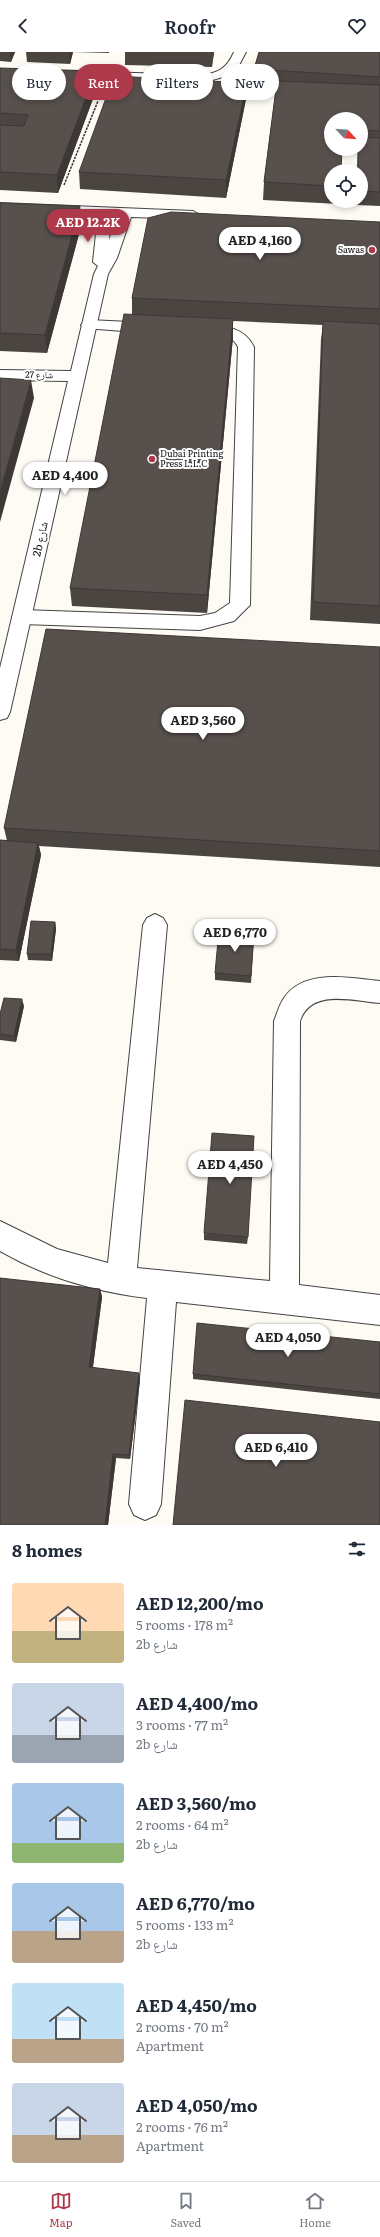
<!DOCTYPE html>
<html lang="en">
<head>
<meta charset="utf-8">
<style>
  :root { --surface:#fff; --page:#f2f2f3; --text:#1f2937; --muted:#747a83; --line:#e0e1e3; --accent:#ae394a }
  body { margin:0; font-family:Literata,"Noto Naskh Arabic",serif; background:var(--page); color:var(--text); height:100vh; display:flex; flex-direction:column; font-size:15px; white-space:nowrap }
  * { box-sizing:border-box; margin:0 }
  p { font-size:13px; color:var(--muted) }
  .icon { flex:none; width:22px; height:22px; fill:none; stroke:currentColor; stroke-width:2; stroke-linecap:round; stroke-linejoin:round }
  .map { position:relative; height:1473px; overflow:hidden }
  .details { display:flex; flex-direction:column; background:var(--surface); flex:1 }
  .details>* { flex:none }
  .hud { position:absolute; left:12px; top:12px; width:356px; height:36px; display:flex; gap:8px }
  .needle { width:26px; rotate:116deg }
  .fabs { position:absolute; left:324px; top:60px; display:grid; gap:8px }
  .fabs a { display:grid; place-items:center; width:44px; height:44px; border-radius:50%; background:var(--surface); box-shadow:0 2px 6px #0003; font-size:20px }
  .price { position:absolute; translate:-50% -34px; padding:0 9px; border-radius:14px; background:#fff; color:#222; font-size:13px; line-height:26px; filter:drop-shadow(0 1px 2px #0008) }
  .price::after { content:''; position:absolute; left:50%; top:24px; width:12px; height:9px; margin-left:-6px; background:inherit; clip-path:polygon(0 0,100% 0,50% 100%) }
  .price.on { background:var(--accent); color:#fff }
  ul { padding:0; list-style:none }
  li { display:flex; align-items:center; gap:12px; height:100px; padding:0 12px }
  li span { display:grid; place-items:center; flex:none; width:112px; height:80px; border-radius:4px; color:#555 }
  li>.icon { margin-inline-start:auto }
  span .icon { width:48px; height:48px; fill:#fffc; stroke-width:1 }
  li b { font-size:17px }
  h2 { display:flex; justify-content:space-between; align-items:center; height:48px; padding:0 12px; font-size:17px }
  .pill { padding:0 14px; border-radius:18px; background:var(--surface); box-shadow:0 2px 6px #0003; font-size:14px; line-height:36px }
  .pill.on { background:var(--accent); color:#fff }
  header { display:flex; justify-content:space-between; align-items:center; height:52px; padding:0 12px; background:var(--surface); font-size:18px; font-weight:600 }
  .menu { display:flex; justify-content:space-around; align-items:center; height:56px; border-top:1px solid var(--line); background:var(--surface); font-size:11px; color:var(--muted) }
  .menu a { display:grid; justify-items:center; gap:2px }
  .menu .on { color:var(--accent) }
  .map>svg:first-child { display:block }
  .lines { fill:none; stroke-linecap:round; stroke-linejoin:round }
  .service-casing { stroke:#434343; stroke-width:2 }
  .minor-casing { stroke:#434343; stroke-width:2 }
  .path { stroke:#323232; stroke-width:1.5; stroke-dasharray:2.5 1; stroke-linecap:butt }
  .service { fill:#fff; fill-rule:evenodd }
  .minor { fill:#fff; fill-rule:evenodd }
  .wall { fill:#4b4542 }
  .shaded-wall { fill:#3d3836 }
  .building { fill:#57504d; stroke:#3d3836 }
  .poi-dot { fill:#ae394a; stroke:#fff; stroke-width:1.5 }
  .labels { text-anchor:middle; stroke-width:4; stroke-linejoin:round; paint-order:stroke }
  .far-poi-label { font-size:9px; fill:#101010; stroke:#fff; text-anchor:end }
  .far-street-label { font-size:9px; fill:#101010; stroke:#fff }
  .street-label { font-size:11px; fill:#101010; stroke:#fff }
</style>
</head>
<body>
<header><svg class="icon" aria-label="back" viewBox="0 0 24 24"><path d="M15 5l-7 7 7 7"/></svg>Roofr<svg class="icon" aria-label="heart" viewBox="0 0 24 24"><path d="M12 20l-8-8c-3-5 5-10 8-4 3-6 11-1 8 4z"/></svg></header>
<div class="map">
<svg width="380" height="1473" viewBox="0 0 380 1473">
  <rect width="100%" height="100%" fill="#fdfbf4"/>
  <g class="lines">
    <defs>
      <g id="service">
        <polygon points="89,268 150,271 155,273 158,276 155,279 150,281 84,276 81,273 84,270"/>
        <path d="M 203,273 C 223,274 244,274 254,295 L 250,553 L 234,569 L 200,578 L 22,572 L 15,570 L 12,565 L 15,560 L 22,558 L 200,564 L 215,561 L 230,551 L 238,295 C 231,279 211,285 198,281 L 195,278 L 198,275 Z"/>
        <path d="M 155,862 L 163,866 L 167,873 L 137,1216 L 270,1229 L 274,969 C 277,962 279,953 284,946 C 304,916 350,926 380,929 L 380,951 C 353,949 311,936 300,969 L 299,1233 L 380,1243 L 380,1273 L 176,1250 L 161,1452 L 156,1463 L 145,1468 L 134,1463 L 129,1452 L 147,1246 C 96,1240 45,1225 0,1199 L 0,1169 L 57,1197 L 108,1211 L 143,873 L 147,866 Z"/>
      </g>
      <g id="minor">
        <path d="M 234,0 L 246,0 L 238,15 L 230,23 L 202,31 L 67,27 L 61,23 L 67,19 L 202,23 C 219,21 227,16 234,0 Z"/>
        <path d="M 0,151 L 193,159 L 200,163 L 193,167 L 131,165 L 117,206 L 108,222 L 10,660 L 7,666 L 0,668 L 0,616 L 68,329 L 0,328 L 0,318 L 71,319 L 94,222 L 98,214 L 93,210 L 98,163 L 0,159 ZM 111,164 L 118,164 L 109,188 Z"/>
      </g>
    </defs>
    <use href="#service" class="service-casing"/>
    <use href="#minor" class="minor-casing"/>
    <polyline class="path" points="64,133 98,49"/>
    <use href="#service" class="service"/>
    <use href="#minor" class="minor"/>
  </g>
  <g class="wall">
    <polygon points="0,0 15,0 11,10 0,9"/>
    <polygon points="26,0 109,0 109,1 73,0 70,12 27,10"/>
    <polygon points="125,0 214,0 212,15 125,13"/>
    <polygon points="380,0 380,154 356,153 356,149 361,149 361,119 357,119 358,97 361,97 361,67 331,67 331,149 339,149 339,152 263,148 264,130 276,35 253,33 254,17"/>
    <polygon points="0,16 97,36 58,141 0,138"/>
    <polygon points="247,31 246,47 226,146 80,137 79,120"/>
    <polygon points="0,151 82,171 47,301 0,299"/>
    <polygon points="380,170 380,572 310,568 321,287 323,273 233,269 233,285 207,561 72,554 70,536 132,263 132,246"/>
    <polygon points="380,595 380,815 39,794 41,803 19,909 0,908 0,788 7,789 4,776"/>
    <polygon points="55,870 56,877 52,909 28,908 27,902"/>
    <polygon points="254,881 251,931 215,928 215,921"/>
    <polygon points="24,954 16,990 0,988 0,962"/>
    <polygon points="204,1181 248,1185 247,1192 204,1188"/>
    <polygon points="100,1237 102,1245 93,1315 140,1327 130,1407 116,1406 108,1473 0,1473"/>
    <polygon points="380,1290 380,1347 193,1327 193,1322"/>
  </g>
  <g class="shaded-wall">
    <polygon points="10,0 15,0 11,10"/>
    <polygon points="69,0 73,0 70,12"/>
    <polygon points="213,0 214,0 212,15"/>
    <polygon points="96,19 97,36 58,141 57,123"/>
    <polygon points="247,31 246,47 226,146 226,128"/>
    <polygon points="80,154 82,171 47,301 45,283"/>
    <polygon points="233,267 233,285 207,561 207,543"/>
    <polygon points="31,328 34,346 0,470 0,440"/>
    <polygon points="38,791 41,803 19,909 16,898"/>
    <polygon points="55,870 56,877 52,909 51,902"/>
    <polygon points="22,947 24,954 16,990 14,984"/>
    <polygon points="100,1237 102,1245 92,1322 89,1315"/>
    <polygon points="139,1321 140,1327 130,1407 129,1403"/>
    <polygon points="113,1402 116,1406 108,1473 105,1473"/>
  </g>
  <g class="building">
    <polygon points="259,0 380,0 380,25 254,17"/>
    <polygon points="0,16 96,19 57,123 0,120 0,73 24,74 28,63 0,61"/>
    <polygon points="114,24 247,31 226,128 79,120"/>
    <polygon points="277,29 380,33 380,79 361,78 361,67 331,67 331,97 342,97 341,119 331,119 331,134 264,130"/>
    <polygon points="361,85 380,86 380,140 361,139 361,119 358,119 358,97 361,97"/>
    <polygon points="0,151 80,154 45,283 0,281"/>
    <polygon points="171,160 380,170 380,257 132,246 148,166"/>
    <polygon points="124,262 233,267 207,543 70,536"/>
    <polygon points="323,269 380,272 380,554 313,550"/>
    <polygon points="0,326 31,328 0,440"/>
    <polygon points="46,577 380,595 380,799 4,776"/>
    <polygon points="0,788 38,791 16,898 0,897"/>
    <polygon points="31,869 55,870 51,902 27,902"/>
    <polygon points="219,878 254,881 251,924 215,921"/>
    <polygon points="4,946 22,947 14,984 0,982 0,962"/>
    <polygon points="212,1081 254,1084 248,1185 204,1181"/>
    <polygon points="0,1226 100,1237 89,1315 139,1321 129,1403 113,1402 105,1473 0,1473"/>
    <polygon points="197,1271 380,1290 380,1342 193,1322"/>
    <polygon points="185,1348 380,1370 380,1473 173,1473"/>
  </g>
  <g class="poi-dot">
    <circle cx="372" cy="198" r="4"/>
    <circle cx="152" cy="407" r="4"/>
  </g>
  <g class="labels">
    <g class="far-poi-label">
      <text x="364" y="201">Sawas</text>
      <text x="160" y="405" text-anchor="start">Dubai Printing<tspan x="160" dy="10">Press L.L.C</tspan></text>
    </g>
    <g class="far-street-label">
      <text transform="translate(39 323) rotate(1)" y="3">شارع 27</text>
    </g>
    <g class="street-label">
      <text transform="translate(40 487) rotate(-77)" y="4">2b شارع</text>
    </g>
  </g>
</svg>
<div class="fabs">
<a><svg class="needle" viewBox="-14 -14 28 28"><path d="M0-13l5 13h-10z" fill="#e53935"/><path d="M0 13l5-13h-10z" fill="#747a83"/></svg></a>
<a><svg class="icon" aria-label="locate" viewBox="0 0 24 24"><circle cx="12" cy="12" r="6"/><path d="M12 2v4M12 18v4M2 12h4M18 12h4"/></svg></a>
</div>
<b class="price on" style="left:88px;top:191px">AED 12.2K</b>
<b class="price" style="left:260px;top:209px">AED 4,160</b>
<b class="price" style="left:65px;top:444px">AED 4,400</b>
<b class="price" style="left:203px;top:689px">AED 3,560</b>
<b class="price" style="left:235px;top:901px">AED 6,770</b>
<b class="price" style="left:230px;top:1133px">AED 4,450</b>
<b class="price" style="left:288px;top:1306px">AED 4,050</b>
<b class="price" style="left:276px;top:1416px">AED 6,410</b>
<div class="hud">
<a class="pill">Buy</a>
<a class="pill on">Rent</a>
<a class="pill">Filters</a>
<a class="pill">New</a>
</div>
</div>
<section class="details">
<h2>8 homes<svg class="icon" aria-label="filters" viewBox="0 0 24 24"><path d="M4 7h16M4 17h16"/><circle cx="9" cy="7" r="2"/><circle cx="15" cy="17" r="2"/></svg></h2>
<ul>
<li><span style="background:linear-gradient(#ffd9b3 60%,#c2b280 0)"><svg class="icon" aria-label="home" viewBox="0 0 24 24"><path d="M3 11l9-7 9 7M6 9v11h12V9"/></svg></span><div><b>AED 12,200/mo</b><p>5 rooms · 178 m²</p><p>2b شارع</p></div></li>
<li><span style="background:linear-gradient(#c9d6e8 65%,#9aa5b1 0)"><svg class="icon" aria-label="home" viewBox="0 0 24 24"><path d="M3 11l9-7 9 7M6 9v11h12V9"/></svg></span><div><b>AED 4,400/mo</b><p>3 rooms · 77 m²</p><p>2b شارع</p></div></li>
<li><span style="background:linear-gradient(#a9c7e8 75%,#8fb573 0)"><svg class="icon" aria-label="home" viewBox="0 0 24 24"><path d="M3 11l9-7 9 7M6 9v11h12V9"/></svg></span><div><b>AED 3,560/mo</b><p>2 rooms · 64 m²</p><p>2b شارع</p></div></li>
<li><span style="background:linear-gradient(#a9c7e8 60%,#b9a48a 0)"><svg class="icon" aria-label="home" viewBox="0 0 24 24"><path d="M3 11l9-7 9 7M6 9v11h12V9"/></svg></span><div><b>AED 6,770/mo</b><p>5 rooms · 133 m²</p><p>2b شارع</p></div></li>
<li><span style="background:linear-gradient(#bfe0f5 70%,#b9a48a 0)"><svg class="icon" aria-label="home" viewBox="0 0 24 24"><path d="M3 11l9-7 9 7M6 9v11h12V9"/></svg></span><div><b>AED 4,450/mo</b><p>2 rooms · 70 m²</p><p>Apartment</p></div></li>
<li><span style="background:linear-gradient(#c9d6e8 65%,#b9a48a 0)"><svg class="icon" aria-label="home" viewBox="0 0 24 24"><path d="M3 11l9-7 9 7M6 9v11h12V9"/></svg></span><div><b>AED 4,050/mo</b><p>2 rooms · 76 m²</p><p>Apartment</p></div></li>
</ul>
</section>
<nav class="menu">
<a class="on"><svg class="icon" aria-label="map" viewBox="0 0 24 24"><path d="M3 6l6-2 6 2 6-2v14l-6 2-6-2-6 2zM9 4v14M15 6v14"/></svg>Map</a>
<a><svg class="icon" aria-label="saved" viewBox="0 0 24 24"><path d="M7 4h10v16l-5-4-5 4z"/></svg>Saved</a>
<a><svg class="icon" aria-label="home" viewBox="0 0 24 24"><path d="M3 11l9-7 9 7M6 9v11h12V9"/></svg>Home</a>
</nav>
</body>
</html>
